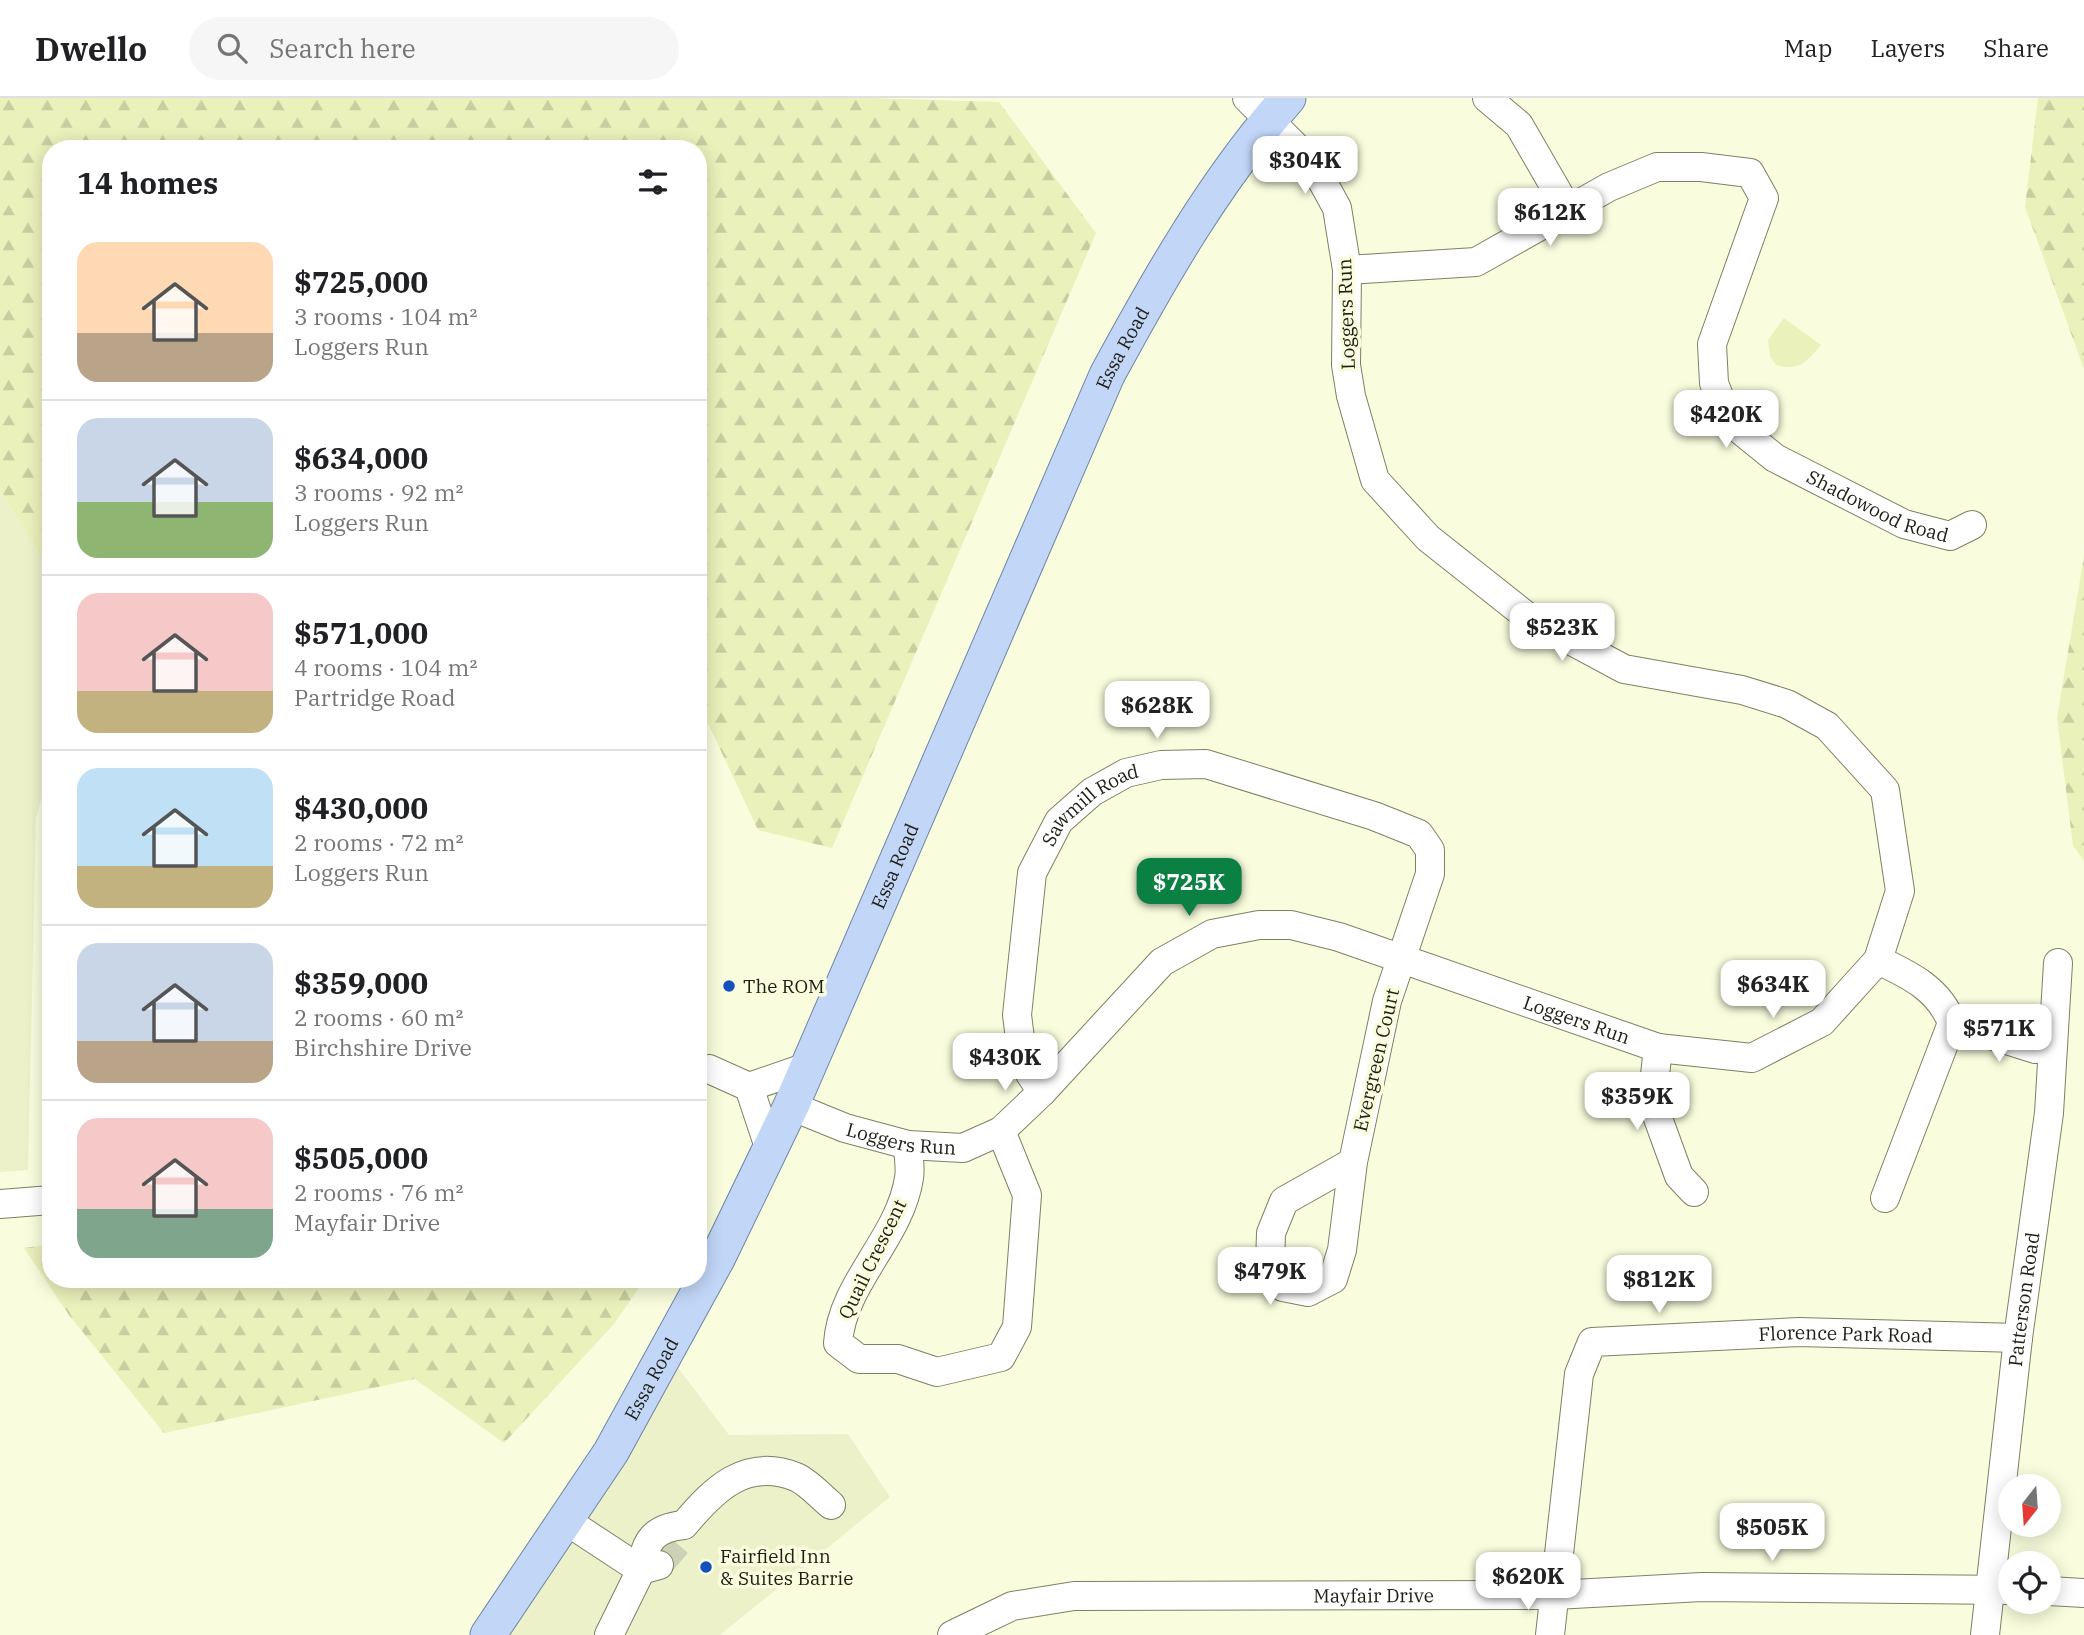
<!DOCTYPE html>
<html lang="en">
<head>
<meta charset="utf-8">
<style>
  :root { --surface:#fff; --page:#f6f6f6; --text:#202124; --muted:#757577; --line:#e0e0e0; --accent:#0b8043 }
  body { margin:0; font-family:"IBM Plex Serif",serif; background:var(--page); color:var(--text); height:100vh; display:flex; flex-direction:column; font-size:26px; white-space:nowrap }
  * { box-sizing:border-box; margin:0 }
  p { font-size:23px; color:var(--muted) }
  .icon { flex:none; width:38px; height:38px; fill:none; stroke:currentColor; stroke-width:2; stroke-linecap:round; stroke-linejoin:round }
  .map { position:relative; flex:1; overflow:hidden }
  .panel { position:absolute; left:42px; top:42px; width:665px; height:1148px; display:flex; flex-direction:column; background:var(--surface); border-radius:28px; box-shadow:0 4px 18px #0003 }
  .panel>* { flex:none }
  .needle { width:46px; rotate:197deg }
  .tools { position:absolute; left:1998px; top:1376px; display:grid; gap:14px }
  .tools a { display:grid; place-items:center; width:63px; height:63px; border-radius:50%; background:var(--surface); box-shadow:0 4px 18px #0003; font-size:35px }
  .price { position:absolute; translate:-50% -60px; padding:0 16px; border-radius:14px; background:#fff; color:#222; font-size:23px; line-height:46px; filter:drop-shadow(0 2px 4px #0008) }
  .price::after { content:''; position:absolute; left:50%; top:42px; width:21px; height:16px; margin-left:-10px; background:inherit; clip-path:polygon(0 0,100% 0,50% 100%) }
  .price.selected { background:var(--accent); color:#fff }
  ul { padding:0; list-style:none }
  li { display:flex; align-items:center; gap:21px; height:175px; padding:0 35px }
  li+li { border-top:2px solid var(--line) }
  li span { display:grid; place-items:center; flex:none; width:196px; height:140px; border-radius:21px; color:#555 }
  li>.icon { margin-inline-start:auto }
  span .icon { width:84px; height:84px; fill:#fffc; stroke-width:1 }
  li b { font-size:30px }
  h2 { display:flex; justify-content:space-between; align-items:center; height:84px; padding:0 35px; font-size:30px }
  header { display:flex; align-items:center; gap:42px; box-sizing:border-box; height:98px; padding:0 35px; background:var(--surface); border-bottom:2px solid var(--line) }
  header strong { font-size:33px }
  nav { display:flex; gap:38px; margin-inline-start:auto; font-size:24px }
  .search { width:490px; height:63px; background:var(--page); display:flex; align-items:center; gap:18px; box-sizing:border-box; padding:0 24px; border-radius:38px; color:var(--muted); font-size:26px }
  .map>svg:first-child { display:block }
  .built { fill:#ecf1ca }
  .forest { fill:url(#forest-firs) }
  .park { fill:#ebf1bb }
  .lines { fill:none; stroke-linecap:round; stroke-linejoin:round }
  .minor-tunnel { stroke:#cdd1b5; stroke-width:28; stroke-dasharray:28 14; stroke-linecap:butt }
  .minor-casing { stroke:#7d8164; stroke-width:30 }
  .major-casing { stroke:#6f84a5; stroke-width:37 }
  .minor { stroke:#fff; stroke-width:28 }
  .major { stroke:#c2d6f8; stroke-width:35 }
  .poi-dot { fill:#1551bd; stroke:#f9fddd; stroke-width:2.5 }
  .labels { text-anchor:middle; stroke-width:7; stroke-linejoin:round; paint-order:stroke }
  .street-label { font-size:19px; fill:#1e1f14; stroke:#f9fddd }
  .poi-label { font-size:19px; fill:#1e1f14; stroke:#f9fddd; text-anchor:start }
</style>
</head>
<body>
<header>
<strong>Dwello</strong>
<div class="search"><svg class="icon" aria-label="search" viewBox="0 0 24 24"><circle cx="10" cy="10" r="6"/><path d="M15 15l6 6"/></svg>Search here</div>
<nav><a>Map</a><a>Layers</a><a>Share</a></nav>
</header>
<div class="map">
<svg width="2084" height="1537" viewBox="0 0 2084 1537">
  <defs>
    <pattern id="forest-firs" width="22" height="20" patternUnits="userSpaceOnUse" patternTransform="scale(1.75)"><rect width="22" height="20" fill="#ebf1bb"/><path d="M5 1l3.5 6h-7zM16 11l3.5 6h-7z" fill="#c9cea0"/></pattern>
  </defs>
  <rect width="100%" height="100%" fill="#f9fddd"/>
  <g class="built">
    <polygon points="0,391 51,476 51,666 36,720 28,1072 0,1074"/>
    <polygon points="666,1254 729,1337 848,1336 890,1399 720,1537 486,1537"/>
  </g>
  <g class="forest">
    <polygon points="0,0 870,0 999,4 1096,135 832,750 758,732 698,604 698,51 51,51 51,476 0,391"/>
    <polygon points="2038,0 2084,0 2084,271 2025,109"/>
    <polygon points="2084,458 2084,762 2073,748 2057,620"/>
    <polygon points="51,1146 51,1181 645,1181 614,1226 504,1345 415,1281 164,1335 69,1217 24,1150"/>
  </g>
  <path class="park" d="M 1784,220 L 1821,247 C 1806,264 1800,274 1776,267 L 1770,258 L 1768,242 Z"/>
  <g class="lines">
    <polyline class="minor-tunnel" points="659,1467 678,1445"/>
    <defs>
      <g id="minor">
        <polyline points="1487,0 1519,27 1568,112"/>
        <path id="s1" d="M 1347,172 L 1476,164 L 1609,89 L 1657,69 L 1701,69 L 1750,75 L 1764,100 L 1712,246 L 1714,285 L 1728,322 L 1775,360 L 1904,426 L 1950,438 L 1972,427"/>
        <path d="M 1878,862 C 1910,877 1939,891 1952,925"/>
        <polyline points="1952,925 2035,951 2052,949"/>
        <polyline points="1658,950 1652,1004 1679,1078 1694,1094"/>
        <polyline points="709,971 749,989 807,969"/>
        <polyline points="749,989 770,1052"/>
        <path id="s2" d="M 1042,994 L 1030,976 L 1021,948 L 1017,917 L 1032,775 L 1059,723 L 1092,694 L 1126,675 L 1161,667 L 1206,666 L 1374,718 L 1419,736 L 1430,752 L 1430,776 L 1387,903 L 1353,1064 L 1342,1152 L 1333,1181 L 1308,1194 L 1283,1189 L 1270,1167 L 1271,1135 L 1284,1103 L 1353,1064"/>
        <path id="s3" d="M 791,1008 L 845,1030 L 908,1047 L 963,1050 L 1001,1033 L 1042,994 L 1162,864 L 1212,836 L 1259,827 L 1291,827 L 1339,839 L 1658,950 L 1752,960 L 1822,924 L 1878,862 L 1900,793 L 1885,692 L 1827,628 L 1787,606 L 1742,592 L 1624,571 L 1529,520 L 1428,440 L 1375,382 L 1351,298 L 1346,267 L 1347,172 L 1337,110 L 1313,66 L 1247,0"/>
        <path d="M 908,1047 C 908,1057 911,1070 909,1080 C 900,1140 842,1185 838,1245 L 859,1261 L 898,1261 L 937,1274 L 1001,1259 L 1017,1229 L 1027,1097 L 1001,1033"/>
        <polyline points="1885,1100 1952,925"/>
        <polyline points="0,1106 51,1102"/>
        <polyline points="565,1422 641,1472 609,1537"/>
        <path d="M 659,1467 L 641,1472 C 645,1442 654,1430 684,1427 C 714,1391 746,1359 796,1379 C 808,1384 820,1398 831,1407"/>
        <polyline points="2049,1493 2084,1495"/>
        <path id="s4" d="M 952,1537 L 1012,1508 L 1074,1498 L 1555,1497 L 1702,1489 L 2011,1492"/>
        <path id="s5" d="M 1550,1537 L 1579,1276 L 1592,1244 L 1799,1234 L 2018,1240"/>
        <path id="s6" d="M 1985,1537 L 2018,1240 L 2049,1015 L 2058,865"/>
      </g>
      <g id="major">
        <path id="s7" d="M 488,1537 L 611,1354 L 718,1159 L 791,1008 L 1107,277 C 1159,181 1215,82 1288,0"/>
      </g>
    </defs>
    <use href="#minor" class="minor-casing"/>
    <use href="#major" class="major-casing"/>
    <use href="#minor" class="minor"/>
    <use href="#major" class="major"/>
  </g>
  <g class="poi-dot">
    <circle cx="729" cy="888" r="7"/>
    <circle cx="706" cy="1469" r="7"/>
  </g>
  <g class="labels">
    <g class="street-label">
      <text transform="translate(1346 216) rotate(-92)" y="7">Loggers Run</text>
      <text dy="7" stroke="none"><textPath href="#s7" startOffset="1438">Essa Road</textPath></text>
      <text dy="7" stroke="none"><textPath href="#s1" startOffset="864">Shadowood Road</textPath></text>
      <text dy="7" stroke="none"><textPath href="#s2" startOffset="318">Sawmill Road</textPath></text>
      <text dy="7" stroke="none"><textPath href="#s7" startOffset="872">Essa Road</textPath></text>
      <text dy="7" stroke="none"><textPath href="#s3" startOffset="892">Loggers Run</textPath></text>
      <text transform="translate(1376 962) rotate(-77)" y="7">Evergreen Court</text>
      <text dy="7" stroke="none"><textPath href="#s3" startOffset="116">Loggers Run</textPath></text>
      <text transform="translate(872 1161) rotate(-64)" y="7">Quail Crescent</text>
      <text dy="7" stroke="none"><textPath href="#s6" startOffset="338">Patterson Road</textPath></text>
      <text dy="7" stroke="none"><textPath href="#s5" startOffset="551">Florence Park Road</textPath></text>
      <text dy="7" stroke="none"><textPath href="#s7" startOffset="304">Essa Road</textPath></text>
      <text dy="7" stroke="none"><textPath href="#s4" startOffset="429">Mayfair Drive</textPath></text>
    </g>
    <g class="poi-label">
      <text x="743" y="895">The ROM</text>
      <text x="720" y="1465">Fairfield Inn<tspan x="720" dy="22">&amp; Suites Barrie</tspan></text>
    </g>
  </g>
</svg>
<div class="tools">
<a><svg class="needle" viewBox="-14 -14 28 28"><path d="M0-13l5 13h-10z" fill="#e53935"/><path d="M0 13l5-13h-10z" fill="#757577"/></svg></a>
<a><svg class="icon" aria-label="locate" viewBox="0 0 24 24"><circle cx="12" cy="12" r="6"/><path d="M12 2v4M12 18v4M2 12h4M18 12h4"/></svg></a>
</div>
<b class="price" style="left:1305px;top:98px">$304K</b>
<b class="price" style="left:1550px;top:150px">$612K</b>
<b class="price" style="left:1726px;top:352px">$420K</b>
<b class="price" style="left:1562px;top:565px">$523K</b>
<b class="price" style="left:1157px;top:643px">$628K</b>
<b class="price selected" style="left:1189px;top:820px">$725K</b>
<b class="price" style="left:1773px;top:922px">$634K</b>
<b class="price" style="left:1999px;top:966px">$571K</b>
<b class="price" style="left:1005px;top:995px">$430K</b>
<b class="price" style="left:1637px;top:1034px">$359K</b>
<b class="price" style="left:1270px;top:1209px">$479K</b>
<b class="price" style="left:1659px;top:1217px">$812K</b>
<b class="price" style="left:1772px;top:1465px">$505K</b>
<b class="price" style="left:1528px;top:1514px">$620K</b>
<section class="panel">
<h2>14 homes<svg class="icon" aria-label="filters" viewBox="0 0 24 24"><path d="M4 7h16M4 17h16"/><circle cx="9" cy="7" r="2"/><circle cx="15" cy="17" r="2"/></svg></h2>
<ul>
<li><span style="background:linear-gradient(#ffd9b3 65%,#b9a48a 0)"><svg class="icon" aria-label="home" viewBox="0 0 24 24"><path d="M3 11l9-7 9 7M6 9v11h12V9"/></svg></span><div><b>$725,000</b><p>3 rooms · 104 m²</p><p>Loggers Run</p></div></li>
<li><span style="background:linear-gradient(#c9d6e8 60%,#8fb573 0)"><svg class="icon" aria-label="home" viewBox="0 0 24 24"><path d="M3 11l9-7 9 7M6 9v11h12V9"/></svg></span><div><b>$634,000</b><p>3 rooms · 92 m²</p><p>Loggers Run</p></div></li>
<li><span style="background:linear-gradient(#f6c9c9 70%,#c2b280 0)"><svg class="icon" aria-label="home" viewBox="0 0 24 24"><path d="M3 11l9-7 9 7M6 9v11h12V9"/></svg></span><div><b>$571,000</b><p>4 rooms · 104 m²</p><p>Partridge Road</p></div></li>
<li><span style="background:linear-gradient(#bfe0f5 70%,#c2b280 0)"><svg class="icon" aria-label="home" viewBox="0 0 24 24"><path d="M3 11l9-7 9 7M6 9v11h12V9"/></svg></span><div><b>$430,000</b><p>2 rooms · 72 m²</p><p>Loggers Run</p></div></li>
<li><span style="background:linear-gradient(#c9d6e8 70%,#b9a48a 0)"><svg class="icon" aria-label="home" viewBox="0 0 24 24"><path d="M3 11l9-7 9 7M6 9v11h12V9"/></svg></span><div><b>$359,000</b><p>2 rooms · 60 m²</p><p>Birchshire Drive</p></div></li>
<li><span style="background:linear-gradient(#f6c9c9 65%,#7fa58c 0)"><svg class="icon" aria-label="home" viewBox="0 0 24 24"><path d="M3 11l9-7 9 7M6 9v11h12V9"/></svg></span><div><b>$505,000</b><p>2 rooms · 76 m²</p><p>Mayfair Drive</p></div></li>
</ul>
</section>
</div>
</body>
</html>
